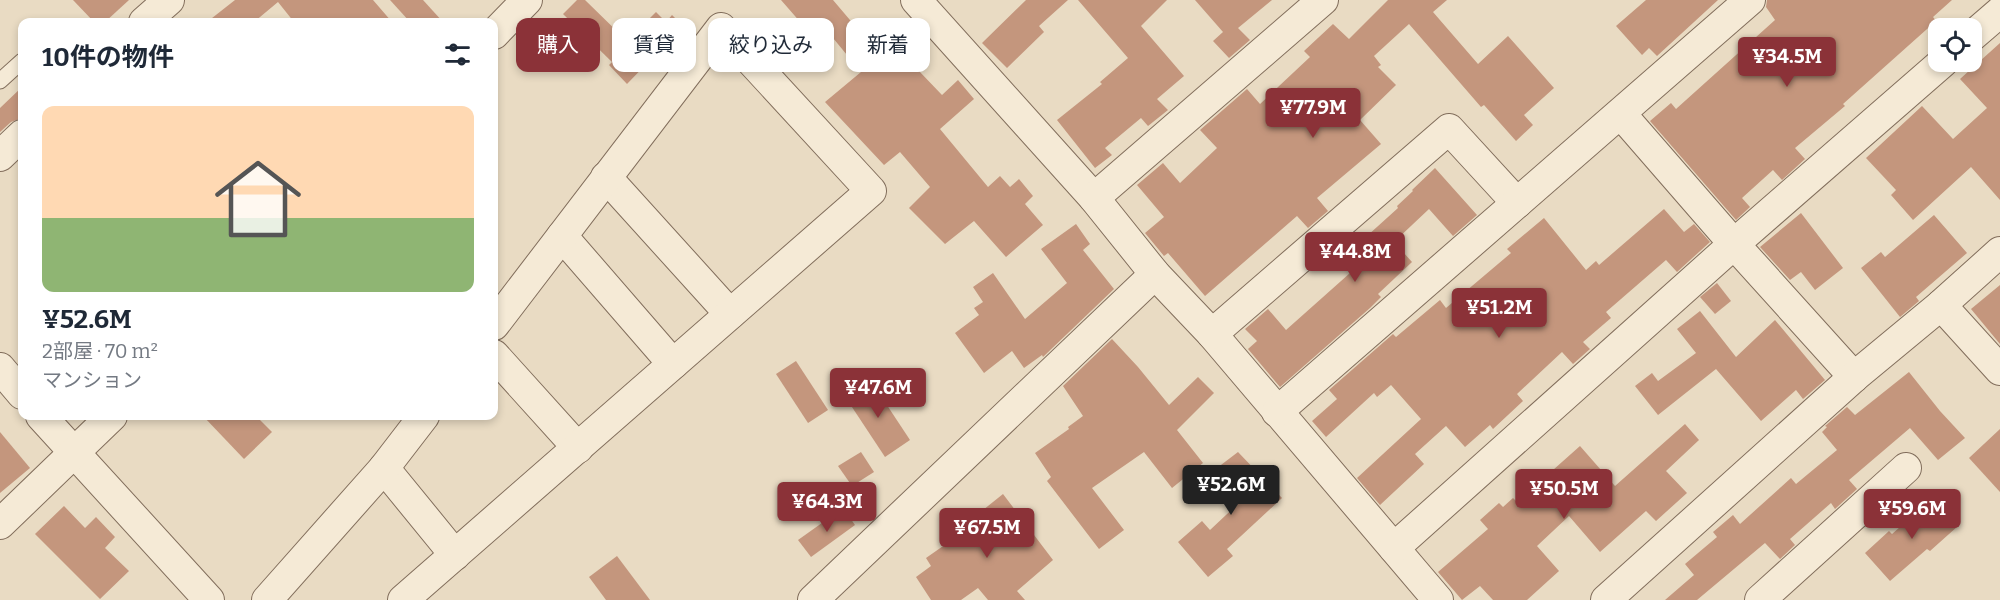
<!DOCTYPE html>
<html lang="ja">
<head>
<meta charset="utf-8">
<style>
  :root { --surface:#fff; --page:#f6f6f7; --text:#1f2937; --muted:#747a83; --accent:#8b3238 }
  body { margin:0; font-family:Bitter,"Noto Sans JP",serif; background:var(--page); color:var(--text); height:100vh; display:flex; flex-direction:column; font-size:22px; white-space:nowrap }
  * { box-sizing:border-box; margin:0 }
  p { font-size:20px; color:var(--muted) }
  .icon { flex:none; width:33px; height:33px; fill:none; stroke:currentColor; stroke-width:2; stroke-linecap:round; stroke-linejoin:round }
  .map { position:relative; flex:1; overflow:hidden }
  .sheet { position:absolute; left:18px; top:18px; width:480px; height:402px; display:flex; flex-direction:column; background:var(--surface); border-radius:12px; box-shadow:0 3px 9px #0003 }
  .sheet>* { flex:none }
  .banner { position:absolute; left:516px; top:18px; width:570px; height:54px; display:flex; gap:12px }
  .buttons { position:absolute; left:1928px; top:18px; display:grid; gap:12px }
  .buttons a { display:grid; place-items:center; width:54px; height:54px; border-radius:12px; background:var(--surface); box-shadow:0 3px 9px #0003; font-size:30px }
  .price { position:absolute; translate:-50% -51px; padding:0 14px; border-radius:6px; background:var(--accent); color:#fff; font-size:20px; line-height:39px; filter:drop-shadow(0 2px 3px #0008) }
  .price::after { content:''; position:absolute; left:50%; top:36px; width:18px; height:14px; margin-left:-9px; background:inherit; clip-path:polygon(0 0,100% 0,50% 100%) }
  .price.current { background:#222; color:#fff }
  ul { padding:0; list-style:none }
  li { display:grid; align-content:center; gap:12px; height:318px; padding:0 24px }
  li span { display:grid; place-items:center; height:186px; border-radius:12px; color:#555 }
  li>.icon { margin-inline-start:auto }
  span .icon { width:108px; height:108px; fill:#fffc; stroke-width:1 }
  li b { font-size:26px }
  h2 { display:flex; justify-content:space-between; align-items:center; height:72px; padding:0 24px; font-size:26px }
  .tag { padding:0 21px; border-radius:12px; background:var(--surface); box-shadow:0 3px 9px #0003; font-size:21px; line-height:54px }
  .tag.current { background:var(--accent); color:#fff }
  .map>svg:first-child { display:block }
  .building { fill:#c4967d }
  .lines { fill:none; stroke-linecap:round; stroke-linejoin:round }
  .service-casing { stroke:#826e5c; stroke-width:17 }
  .minor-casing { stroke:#826e5c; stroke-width:32 }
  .service { stroke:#f5ead6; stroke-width:15 }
  .minor { stroke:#f5ead6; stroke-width:30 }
</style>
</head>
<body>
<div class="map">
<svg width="2000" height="600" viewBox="0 0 2000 600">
  <rect width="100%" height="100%" fill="#e9dbc3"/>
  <g class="building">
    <polygon points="73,0 129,0 105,22 94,22"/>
    <polygon points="235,0 373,0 392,22 294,22 278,2 254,22 207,22"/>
    <polygon points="390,0 423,0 443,22 410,22"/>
    <polygon points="577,0 585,0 627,41 656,12 666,22 672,15 690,33 663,61 656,54 627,84 609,65 612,62 563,14"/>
    <polygon points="781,0 833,0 861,33 878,19 899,45 896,47 942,95 958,80 974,99 940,129 988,187 1000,176 1010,187 1019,179 1033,196 1025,204 1043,225 1006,257 974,221 945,244 909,208 930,187 900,152 884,165 825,102 861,72 833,38 822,47"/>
    <polygon points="1026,0 1068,0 1039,26 1044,32 1007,68 982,43"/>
    <polygon points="1078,0 1167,0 1141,26 1184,76 1157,99 1168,110 1148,126 1141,118 1105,148 1112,155 1095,168 1057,120 1102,84 1100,82 1128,58"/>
    <polygon points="1195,0 1272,0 1238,28 1250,40 1229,58 1213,41 1223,32"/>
    <polygon points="1388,0 1447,0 1433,12 1478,64 1508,36 1554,88 1524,115 1533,125 1516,141 1484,105 1481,107 1409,24 1374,56 1381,65 1378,67 1396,85 1360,120 1381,144 1317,198 1328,211 1308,228 1297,216 1205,296 1168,253 1164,256 1145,233 1164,217 1137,185 1163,163 1180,183 1217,148 1200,130 1247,89 1260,104 1310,57 1304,51 1333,24 1349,39"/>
    <polygon points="1646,0 1718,0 1657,56 1649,48 1642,55 1616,26"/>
    <polygon points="1767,0 1952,0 1933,17 1936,21 1843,104 1845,106 1795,148 1805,159 1782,180 1773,170 1742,198 1750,207 1736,220 1650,121 1671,103 1676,109 1775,20 1766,7"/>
    <polygon points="2000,43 2000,200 1971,167 1913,220 1891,195 1896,190 1866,158 1922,106 1953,139 1987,108 1960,79"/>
    <polygon points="22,87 22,118 11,122 0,132 0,108"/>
    <polygon points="1435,168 1477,215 1453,236 1429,209 1394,242 1412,262 1378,294 1381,297 1370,308 1280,387 1248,349 1257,341 1245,329 1268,309 1286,330 1368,257 1357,245 1398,208 1397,206 1413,191 1412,190"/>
    <polygon points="1664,209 1684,232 1694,224 1710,242 1677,272 1666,260 1606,312 1611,318 1583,342 1590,349 1573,364 1562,352 1517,394 1523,401 1493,429 1490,425 1465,447 1446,426 1415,454 1424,464 1380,505 1357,478 1421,419 1391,385 1377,397 1374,393 1326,437 1312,421 1337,399 1329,390 1393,334 1396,337 1440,300 1446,308 1511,253 1507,249 1544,218 1586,270 1596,261 1599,265"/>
    <polygon points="1801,213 1843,268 1815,290 1801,272 1790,280 1760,247"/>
    <polygon points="1934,215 1967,253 1916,297 1919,301 1900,317 1861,268 1881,252 1885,257"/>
    <polygon points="1076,224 1090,244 1083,250 1114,289 1043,357 1042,355 1024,368 1012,351 984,373 955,333 979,315 974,308 983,302 973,287 993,273 1025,319 1067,283 1041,249"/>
    <polygon points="1717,283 1731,301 1715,314 1700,297"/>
    <polygon points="2000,285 2000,344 1971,309"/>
    <polygon points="1700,311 1736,357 1775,320 1825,380 1803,399 1796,390 1761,421 1716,369 1658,415 1635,386 1652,373 1658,381 1696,353 1677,329"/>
    <polygon points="1112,339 1138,367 1169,405 1198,377 1214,393 1177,430 1203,463 1172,488 1144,452 1092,488 1124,530 1099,549 1047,481 1051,477 1035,453 1069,429 1068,427 1083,416 1063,386"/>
    <polygon points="796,361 828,410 808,423 776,374"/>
    <polygon points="1909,372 1940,411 1965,438 1938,460 1910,428 1849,480 1857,489 1835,509 1831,503 1790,539 1795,545 1780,559 1765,543 1697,600 1665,600 1694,575 1685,564 1717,537 1713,532 1733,515 1740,524 1791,478 1796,484 1837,450 1822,432 1827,427 1825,426 1847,407 1855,415"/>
    <polygon points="871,381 910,440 885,457 846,398"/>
    <polygon points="203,416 256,416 272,432 244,459"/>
    <polygon points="1685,424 1699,440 1666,471 1687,493 1656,521 1646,511 1600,552 1569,516 1537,546 1559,571 1527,600 1493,600 1480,586 1462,600 1438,572 1488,529 1480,520 1499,503 1503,507 1513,498 1517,502 1580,446 1615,486"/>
    <polygon points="2000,429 2000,492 1969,458"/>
    <polygon points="0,432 30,468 0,493"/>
    <polygon points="861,452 874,472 852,486 838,466"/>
    <polygon points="1238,452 1282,498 1227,549 1233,556 1208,577 1178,542 1202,521 1210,530 1242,500 1217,468"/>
    <polygon points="1003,494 1053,560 1017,591 1025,600 988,600 978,588 961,600 931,600 916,577 931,566 926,558 946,544 948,547 982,518 978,514"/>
    <polygon points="1933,498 1958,526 1930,551 1927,549 1890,581 1865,553 1889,531 1892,534"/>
    <polygon points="64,506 85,528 96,517 115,537 105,548 129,571 100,599 35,534"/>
    <polygon points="843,508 855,525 811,557 798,540"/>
    <polygon points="617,556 650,600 606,600 589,577"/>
  </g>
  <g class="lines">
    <defs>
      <polyline id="service" points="0,81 22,61"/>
      <g id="minor">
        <polyline points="916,0 1094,198 1155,274 1212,334 1438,600"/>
        <polyline points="144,22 169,0"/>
        <polyline points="494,34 527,0"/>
        <polyline points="1971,37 2000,12"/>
        <polyline points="1621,114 1734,244 1854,377"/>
        <polyline points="0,156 22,135"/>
        <polyline points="606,177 730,314"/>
        <polyline points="1094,198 1323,0"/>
        <polyline points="562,236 673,364"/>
        <polyline points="1941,305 2000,370"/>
        <polyline points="1212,334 1449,129 1517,203"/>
        <polyline points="494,355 578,448"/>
        <polyline points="0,368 22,394"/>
        <polyline points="1277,412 1750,0"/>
        <polyline points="41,416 209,600"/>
        <polyline points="384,468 455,555"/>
        <polyline points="0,524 112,416"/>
        <polyline points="1394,548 1734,244 1943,62"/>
        <polyline points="267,600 384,468 424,416"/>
        <polyline points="403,600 871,191 721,28 494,325"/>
        <polyline points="813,600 1155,274"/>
        <polyline points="1606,600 1854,377 1941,305 2000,252"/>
        <polyline points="1760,600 1906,468"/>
      </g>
    </defs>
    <use href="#service" class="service-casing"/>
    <use href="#minor" class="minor-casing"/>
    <use href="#service" class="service"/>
    <use href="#minor" class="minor"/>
  </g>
</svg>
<div class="buttons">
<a><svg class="icon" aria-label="locate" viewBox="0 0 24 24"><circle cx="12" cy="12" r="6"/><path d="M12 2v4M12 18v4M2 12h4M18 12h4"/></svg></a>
</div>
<b class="price" style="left:1787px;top:88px">¥34.5M</b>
<b class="price" style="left:1313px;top:139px">¥77.9M</b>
<b class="price" style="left:1355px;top:283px">¥44.8M</b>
<b class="price" style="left:1499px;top:339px">¥51.2M</b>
<b class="price" style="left:878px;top:419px">¥47.6M</b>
<b class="price current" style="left:1231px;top:516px">¥52.6M</b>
<b class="price" style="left:1564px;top:520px">¥50.5M</b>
<b class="price" style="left:827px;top:533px">¥64.3M</b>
<b class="price" style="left:1912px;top:540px">¥59.6M</b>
<b class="price" style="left:987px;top:559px">¥67.5M</b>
<div class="banner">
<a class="tag current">購入</a>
<a class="tag">賃貸</a>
<a class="tag">絞り込み</a>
<a class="tag">新着</a>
</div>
<section class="sheet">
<h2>10件の物件<svg class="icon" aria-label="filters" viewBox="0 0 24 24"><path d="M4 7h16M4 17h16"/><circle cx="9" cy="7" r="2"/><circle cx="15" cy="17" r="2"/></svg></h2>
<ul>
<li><span style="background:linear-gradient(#ffd9b3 60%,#8fb573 0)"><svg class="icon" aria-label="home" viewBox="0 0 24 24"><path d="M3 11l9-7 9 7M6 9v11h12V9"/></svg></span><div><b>¥52.6M</b><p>2部屋 · 70 m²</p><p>マンション</p></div></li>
</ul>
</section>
</div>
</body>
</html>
